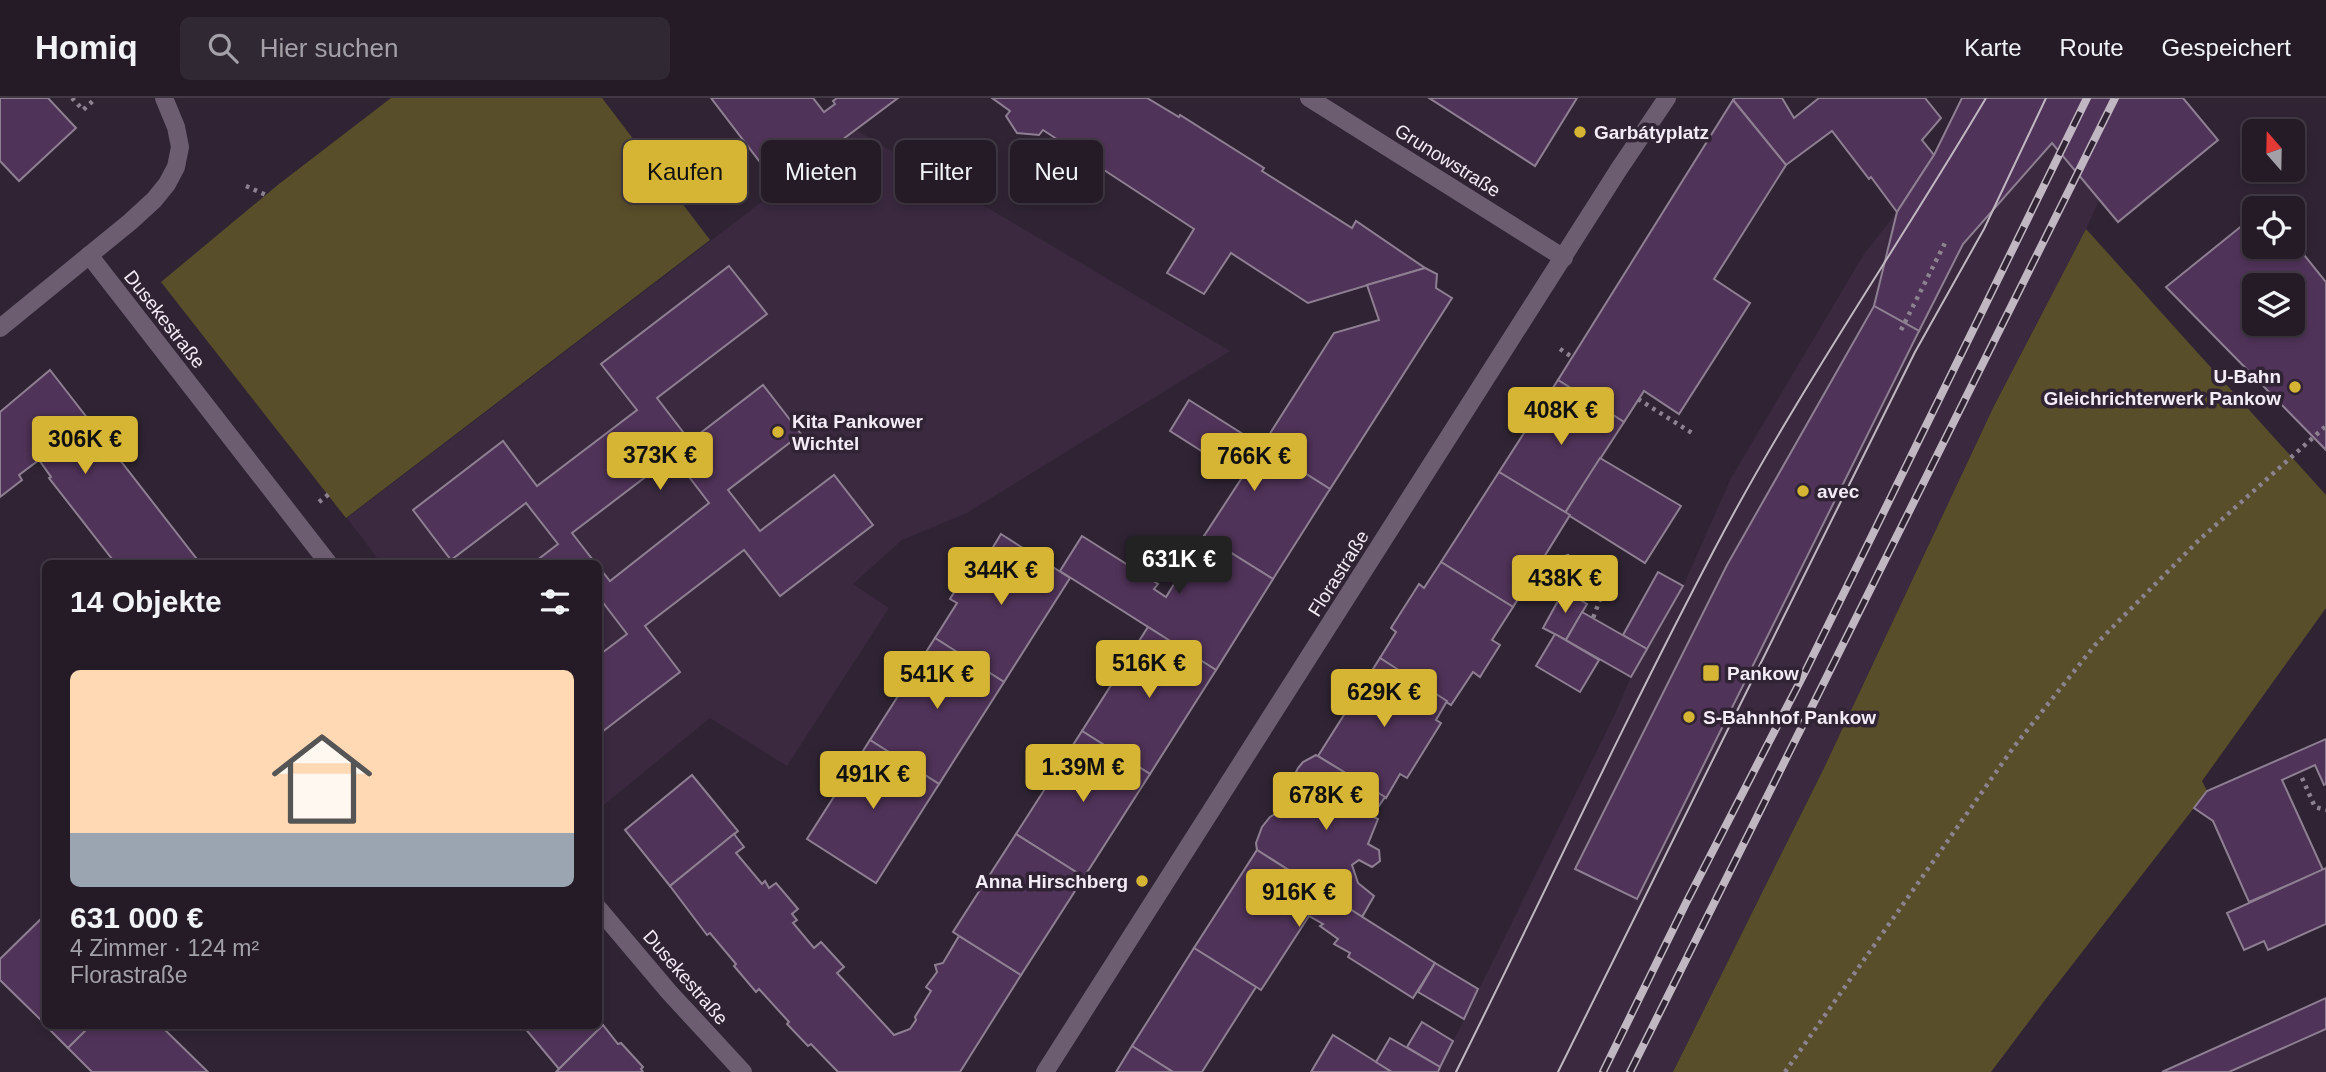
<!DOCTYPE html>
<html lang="de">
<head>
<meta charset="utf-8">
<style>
  :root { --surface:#241b27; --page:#302833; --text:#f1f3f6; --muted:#a3a1a7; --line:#413944; --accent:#d6b534 }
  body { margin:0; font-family:Helvetica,sans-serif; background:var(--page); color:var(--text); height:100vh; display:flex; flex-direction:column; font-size:26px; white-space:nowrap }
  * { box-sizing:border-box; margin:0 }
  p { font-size:23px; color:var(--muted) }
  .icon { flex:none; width:38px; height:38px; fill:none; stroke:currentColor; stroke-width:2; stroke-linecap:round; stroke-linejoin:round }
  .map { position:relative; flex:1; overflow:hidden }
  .side { position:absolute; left:42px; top:462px; width:560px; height:469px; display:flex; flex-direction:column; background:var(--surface); border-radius:10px; box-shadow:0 4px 10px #0003,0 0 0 2px var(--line) }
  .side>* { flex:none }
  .banner { position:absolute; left:623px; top:42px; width:665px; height:63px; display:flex; gap:14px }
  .needle { width:46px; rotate:340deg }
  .controls { position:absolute; left:2242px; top:21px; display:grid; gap:14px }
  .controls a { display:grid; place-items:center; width:63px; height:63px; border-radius:10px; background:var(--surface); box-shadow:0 4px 10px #0003,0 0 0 2px var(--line); font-size:35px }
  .price { position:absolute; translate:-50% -60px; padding:0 16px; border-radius:7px; background:var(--accent); color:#111; font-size:23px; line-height:46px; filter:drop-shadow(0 2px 4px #0008) }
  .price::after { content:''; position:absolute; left:50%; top:42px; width:21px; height:16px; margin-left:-10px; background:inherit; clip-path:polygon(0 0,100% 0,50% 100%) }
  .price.on { background:#222; color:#fff }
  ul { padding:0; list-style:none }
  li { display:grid; align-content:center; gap:14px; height:371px; padding:0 28px }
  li+li { border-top:2px solid var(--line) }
  li span { display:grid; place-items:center; height:217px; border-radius:10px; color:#555 }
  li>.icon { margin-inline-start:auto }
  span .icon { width:126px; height:126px; fill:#fffc; stroke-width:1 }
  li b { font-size:30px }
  h2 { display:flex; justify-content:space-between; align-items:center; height:84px; padding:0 28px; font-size:30px }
  .tag { padding:0 24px; border-radius:10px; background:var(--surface); box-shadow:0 4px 10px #0003,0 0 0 2px var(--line); font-size:24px; line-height:63px }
  .tag.on { background:var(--accent); color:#111 }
  header { display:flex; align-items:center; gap:42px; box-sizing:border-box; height:98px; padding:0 35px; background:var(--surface); border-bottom:2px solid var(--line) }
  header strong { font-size:33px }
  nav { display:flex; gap:38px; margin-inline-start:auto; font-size:24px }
  .search { width:490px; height:63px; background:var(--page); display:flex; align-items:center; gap:18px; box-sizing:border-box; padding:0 24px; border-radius:10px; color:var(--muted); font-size:26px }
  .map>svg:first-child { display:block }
  .built { fill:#3a293f }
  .green { fill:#594e2a }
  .building { fill:#503359; stroke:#8e7f92; stroke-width:2; fill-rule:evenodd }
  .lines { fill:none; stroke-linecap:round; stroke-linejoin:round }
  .path { stroke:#8d8390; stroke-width:4.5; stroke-dasharray:3.5 5; stroke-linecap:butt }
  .minor { stroke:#6c5e70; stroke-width:18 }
  .tertiary { stroke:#6c5e70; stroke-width:18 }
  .tram { stroke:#c0b7c2; stroke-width:2 }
  .rail-casing { stroke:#c0b7c2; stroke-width:8 }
  .rail { stroke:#302434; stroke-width:5; stroke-dasharray:16; stroke-linecap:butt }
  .poi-dot { fill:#d6b534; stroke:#302434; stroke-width:2.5 }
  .labels { text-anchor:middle; stroke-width:7; stroke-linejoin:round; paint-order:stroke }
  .poi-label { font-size:19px; font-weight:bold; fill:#f3ebf5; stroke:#302434; text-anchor:start }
  .street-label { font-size:19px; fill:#f3ebf5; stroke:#302434 }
</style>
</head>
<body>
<header>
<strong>Homiq</strong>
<div class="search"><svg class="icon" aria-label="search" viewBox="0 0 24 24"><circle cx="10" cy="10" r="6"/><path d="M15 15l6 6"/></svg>Hier suchen</div>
<nav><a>Karte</a><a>Route</a><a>Gespeichert</a></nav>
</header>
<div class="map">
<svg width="2326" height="974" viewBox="0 0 2326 974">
  <rect width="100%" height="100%" fill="#302434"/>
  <g class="built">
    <polygon points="1962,0 2146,0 2086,131 1993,310 1824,670 1673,974 1438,974 1615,616 1631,579 1683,488 1731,380 1864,156 1897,114 1934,57"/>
    <polygon points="856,32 1230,253 967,415 902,442 853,486 889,510 787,668 710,620 599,711 598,466 381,465 347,420"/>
    <polygon points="2326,900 2326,974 2162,974"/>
  </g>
  <g class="green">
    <polygon points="391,0 602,0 710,142 346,420 161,184 279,86"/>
    <polygon points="2086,131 2326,397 2326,510 2202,683 2207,693 2048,898 1991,974 1673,974 1824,670 1993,310"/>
  </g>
  <g class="building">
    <polygon points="0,0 48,0 76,30 19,83 0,63"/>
    <polygon points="711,0 813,0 824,14 835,6 833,3 837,0 898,0 779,89"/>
    <polygon points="992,0 1147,0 1179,19 1180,17 1264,70 1262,73 1352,130 1356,123 1425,170 1308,205 1231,155 1204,196 1167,175 1194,131 1043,32 1039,37 1017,35 1006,18 1010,13"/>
    <polygon points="1429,0 1577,0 1535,68"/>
    <polygon points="1735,0 1782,0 1794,20 1819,0 1925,0 1941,20 1922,42 1934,57 1897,114 1871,79 1869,81 1832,33 1786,67 1733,2"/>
    <polygon points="1962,0 2183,0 2218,42 2118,124 2052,45 1963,146 1919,233 1874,208 1897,114 1934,57"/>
    <polygon points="1733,2 1786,67 1714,181 1750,205 1679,316 1644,293 1624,324 1558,282"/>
    <path d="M 2254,118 L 2254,149 L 2292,149 L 2292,142 L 2326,184 L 2326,352 L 2166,189 ZM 2254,187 L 2292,187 L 2292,226 L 2254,226 Z"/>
    <polygon points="729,168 767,216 657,300 690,343 763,287 801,336 728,392 760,433 834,377 873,427 780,498 744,452 645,528 680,574 598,637 598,558 627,536 598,498 598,468 610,483 709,405 673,358 572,435 596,466 532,466 558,446 526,405 451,462 413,412 503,343 537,388 637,312 601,266"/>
    <polygon points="1425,170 1437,176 1436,190 1452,200 1330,391 1262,348 1334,235 1379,222 1367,187"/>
    <polygon points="1874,208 1919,233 1637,801 1575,771 1727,467"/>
    <polygon points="50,272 200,465 202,463 204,466 116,466 49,380 51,379 39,362 19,377 22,382 0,399 0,314"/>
    <polygon points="1558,282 1624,324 1565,415 1499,374"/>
    <polygon points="1189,302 1330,391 1273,481 1204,438 1245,375 1235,369 1233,373 1170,333"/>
    <polygon points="1600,360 1681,408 1645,465 1565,415"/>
    <polygon points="1499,374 1570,417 1513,509 1441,464"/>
    <polygon points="1001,436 1070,480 1004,584 935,540 957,505 950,501 973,464 981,469"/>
    <polygon points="1082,438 1158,486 1154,491 1166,499 1204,438 1273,481 1216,572 1060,473"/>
    <polygon points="1441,464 1513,509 1492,542 1500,547 1483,574 1480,579 1473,574 1451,607 1380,560 1396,534 1391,530 1419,486 1424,490"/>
    <polygon points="1658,474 1683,488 1647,551 1623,537"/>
    <polygon points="1564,492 1587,506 1566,542 1543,530"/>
    <polygon points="1582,514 1647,551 1631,579 1566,542"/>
    <polygon points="1148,529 1216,572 1150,676 1082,633"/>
    <polygon points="1555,536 1599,562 1580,594 1536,568"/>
    <polygon points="935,540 1004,584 939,686 870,642"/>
    <polygon points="1380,560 1447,603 1436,622 1441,625 1407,680 1400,676 1386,700 1318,658"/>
    <polygon points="1082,633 1150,676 1084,779 1016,736"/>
    <polygon points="2326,641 2326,686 2324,687 2315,667 2282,682 2323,772 2249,804 2213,723 2194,710 2207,693"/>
    <polygon points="870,642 939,686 876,785 807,741"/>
    <polygon points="1316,657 1385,699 1372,718 1378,721 1368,746 1379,752 1380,763 1372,769 1359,762 1352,767 1358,785 1374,798 1362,819 1257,752 1256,745 1262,729 1270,719 1282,712 1294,695 1293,680 1298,670 1303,664"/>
    <polygon points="692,677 738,733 670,788 625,732"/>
    <polygon points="734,736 744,749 736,755 762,786 765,783 769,790 776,785 798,811 792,816 797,822 793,825 814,850 821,844 844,869 837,875 894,937 910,931 916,922 915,919 931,893 926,889 937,874 935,867 943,865 959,838 1021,877 960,974 838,974 811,946 808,948 787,926 789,924 759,891 756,894 734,868 736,866 710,835 707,837 670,788"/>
    <polygon points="1016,736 1084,779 1021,877 953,834"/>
    <polygon points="1257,752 1435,865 1413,900 1348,859 1350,855 1334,846 1338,841 1320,828 1323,826 1309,818 1261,892 1194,850"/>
    <polygon points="2326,770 2326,826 2268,852 2264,843 2244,852 2227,815"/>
    <polygon points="46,816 46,927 0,882 0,861"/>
    <polygon points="1194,850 1256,889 1202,974 1173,974 1132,948"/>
    <polygon points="1435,865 1478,891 1464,921 1418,894"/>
    <polygon points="2326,900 2326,931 2229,974 2162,974"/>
    <polygon points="598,922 603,927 559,971 523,928 598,928"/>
    <polygon points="1422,924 1453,943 1440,969 1407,949"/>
    <polygon points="603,927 618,946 621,945 643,969 641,971 643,974 556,974"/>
    <polygon points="46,928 90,928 68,950"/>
    <polygon points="90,928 161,928 208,974 92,974 68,950"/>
    <polygon points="1333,937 1373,962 1392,974 1311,974"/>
    <polygon points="1390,940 1440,969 1438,974 1392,974 1376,964"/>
    <polygon points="1132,948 1173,974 1116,974"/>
  </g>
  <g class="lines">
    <g class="path">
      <polyline points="72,0 83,12 96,0"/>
      <polyline points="246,88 266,97"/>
      <polyline points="1901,232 1946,143"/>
      <polyline points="1560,251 1572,259"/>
      <polyline points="1638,301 1692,335"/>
      <polyline points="319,404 329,396"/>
      <polyline points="1542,462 1550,466 1568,458 1607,483 1593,520"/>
      <polyline points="2302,680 2315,709 2326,712"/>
      <polyline points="1785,974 2013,650 2095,547 2199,442 2326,328"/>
    </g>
    <g class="minor">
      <polyline points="1309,0 1564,160"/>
      <polyline points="89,157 329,466"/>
      <polyline points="0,230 130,124 154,102 167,86 176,69 180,49 176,29 164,0"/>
      <polyline points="598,810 669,894 743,974"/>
    </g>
    <polyline class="tertiary" points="1045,974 1619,71 1667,0"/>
    <g class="tram">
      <path d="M 1456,974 C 1542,801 1623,625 1713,454 C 1795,297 1896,152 1986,0"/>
      <polyline points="1558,974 1915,254 1984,131 2046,0"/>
    </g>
    <defs>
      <g id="rail">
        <polyline points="1603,974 1686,805 1807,570 2087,0"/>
        <polyline points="1630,974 2115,0"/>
      </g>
    </defs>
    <use href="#rail" class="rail-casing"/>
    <use href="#rail" class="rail"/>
  </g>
  <g class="poi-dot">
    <circle cx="1580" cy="34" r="7"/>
    <circle cx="2295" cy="289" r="7"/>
    <circle cx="778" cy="334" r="7"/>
    <circle cx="1803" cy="393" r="7"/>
    <rect x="1702" y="566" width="18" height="18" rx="3.5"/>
    <circle cx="1689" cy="619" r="7"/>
    <circle cx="1142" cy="783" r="7"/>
  </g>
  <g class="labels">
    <g class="poi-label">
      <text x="1594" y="41">Garbátyplatz</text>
      <text x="2281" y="285" text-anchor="end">U-Bahn<tspan x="2281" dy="22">Gleichrichterwerk Pankow</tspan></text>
      <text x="792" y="330">Kita Pankower<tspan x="792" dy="22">Wichtel</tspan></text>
      <text x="1817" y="400">avec</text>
      <text x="1727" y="582">Pankow</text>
      <text x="1703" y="626">S-Bahnhof Pankow</text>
      <text x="1128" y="790" text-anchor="end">Anna Hirschberg</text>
    </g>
    <g class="street-label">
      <text transform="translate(1448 62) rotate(32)" y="7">Grunowstraße</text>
      <text transform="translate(165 221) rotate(52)" y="7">Dusekestraße</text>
      <text transform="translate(1338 475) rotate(-58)" y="7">Florastraße</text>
      <text transform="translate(686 879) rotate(49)" y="7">Dusekestraße</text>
    </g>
  </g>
</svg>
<div class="controls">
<a><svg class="needle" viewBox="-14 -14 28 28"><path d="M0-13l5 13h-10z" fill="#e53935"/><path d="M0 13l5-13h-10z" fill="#a3a1a7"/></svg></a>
<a><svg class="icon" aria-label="locate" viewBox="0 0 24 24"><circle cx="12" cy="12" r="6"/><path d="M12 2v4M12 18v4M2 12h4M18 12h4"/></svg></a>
<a><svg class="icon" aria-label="layers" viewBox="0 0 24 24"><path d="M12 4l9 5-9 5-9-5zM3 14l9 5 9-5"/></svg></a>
</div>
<b class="price" style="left:1561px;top:349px">408K €</b>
<b class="price" style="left:85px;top:378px">306K €</b>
<b class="price" style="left:660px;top:394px">373K €</b>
<b class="price" style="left:1254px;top:395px">766K €</b>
<b class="price on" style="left:1179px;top:498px">631K €</b>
<b class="price" style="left:1001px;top:509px">344K €</b>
<b class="price" style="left:1565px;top:517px">438K €</b>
<b class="price" style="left:1149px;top:602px">516K €</b>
<b class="price" style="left:937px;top:613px">541K €</b>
<b class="price" style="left:1384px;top:631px">629K €</b>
<b class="price" style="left:1083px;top:706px">1.39M €</b>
<b class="price" style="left:873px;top:713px">491K €</b>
<b class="price" style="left:1326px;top:734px">678K €</b>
<b class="price" style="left:1299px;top:831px">916K €</b>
<div class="banner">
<a class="tag on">Kaufen</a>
<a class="tag">Mieten</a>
<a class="tag">Filter</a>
<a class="tag">Neu</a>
</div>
<section class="side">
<h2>14 Objekte<svg class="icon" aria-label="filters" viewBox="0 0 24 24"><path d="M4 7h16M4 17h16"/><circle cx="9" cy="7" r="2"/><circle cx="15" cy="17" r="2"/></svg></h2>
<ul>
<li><span style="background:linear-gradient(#ffd9b3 75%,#9aa5b1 0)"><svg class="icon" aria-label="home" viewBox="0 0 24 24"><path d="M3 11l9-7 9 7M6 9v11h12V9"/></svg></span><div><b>631 000 €</b><p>4 Zimmer · 124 m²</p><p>Florastraße</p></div></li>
</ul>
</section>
</div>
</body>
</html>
